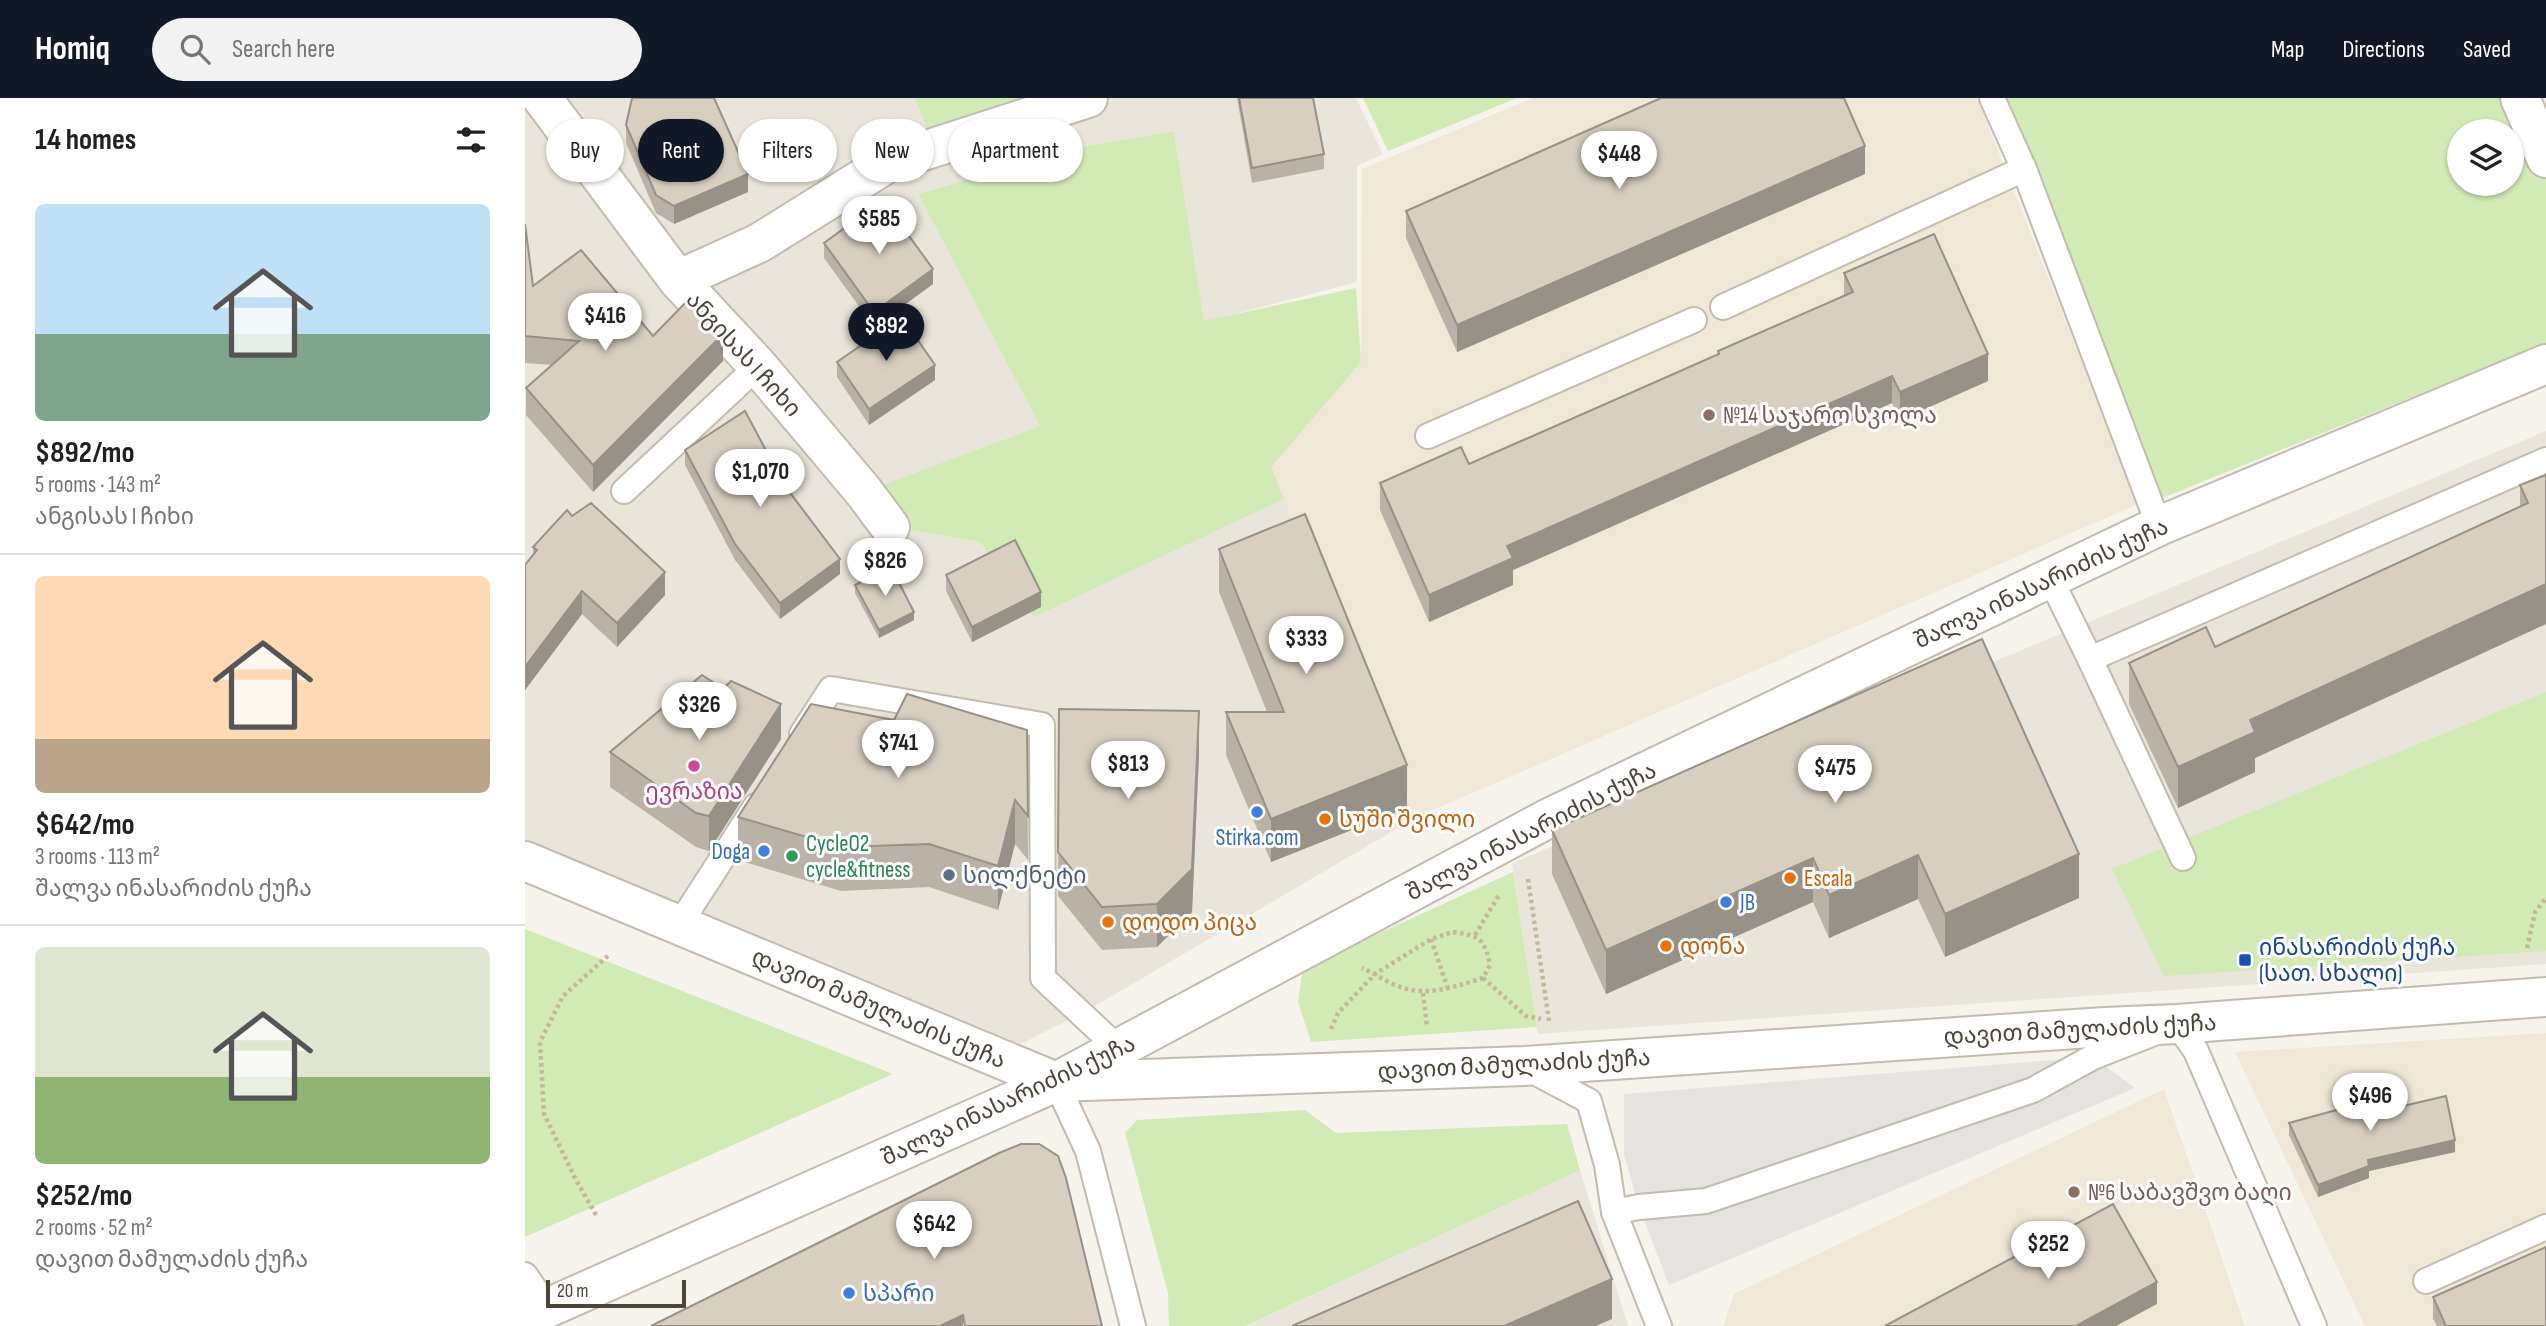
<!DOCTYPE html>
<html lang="en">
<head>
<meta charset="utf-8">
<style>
  :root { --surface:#fff; --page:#f2f2f2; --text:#202124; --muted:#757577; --line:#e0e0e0; --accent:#111827 }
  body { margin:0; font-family:"Sofia Sans Condensed","Noto Sans Georgian",sans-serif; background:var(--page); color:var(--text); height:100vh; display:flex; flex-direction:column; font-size:26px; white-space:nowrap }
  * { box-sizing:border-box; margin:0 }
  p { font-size:23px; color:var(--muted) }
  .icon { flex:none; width:38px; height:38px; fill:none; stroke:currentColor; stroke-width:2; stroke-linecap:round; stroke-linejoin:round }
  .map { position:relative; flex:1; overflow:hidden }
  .details { display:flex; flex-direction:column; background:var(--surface); width:525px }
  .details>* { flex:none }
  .hud { position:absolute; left:21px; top:21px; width:665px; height:63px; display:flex; gap:14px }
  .fabs { position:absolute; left:1922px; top:21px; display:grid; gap:14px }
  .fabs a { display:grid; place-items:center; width:77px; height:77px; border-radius:50%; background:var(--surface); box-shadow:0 2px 5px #0004; font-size:35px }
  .scale { position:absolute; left:21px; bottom:18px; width:140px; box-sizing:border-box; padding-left:7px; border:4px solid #4b4439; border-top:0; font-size:19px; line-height:24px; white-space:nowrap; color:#4b4439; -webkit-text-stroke:5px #fff; paint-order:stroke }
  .price { position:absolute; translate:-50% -60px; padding:0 16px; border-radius:24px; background:#fff; color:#222; font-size:23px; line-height:46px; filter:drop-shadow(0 2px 4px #0008) }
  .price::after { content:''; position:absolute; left:50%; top:42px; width:21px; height:16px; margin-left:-10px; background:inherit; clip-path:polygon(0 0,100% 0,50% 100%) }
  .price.active { background:var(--accent); color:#fff }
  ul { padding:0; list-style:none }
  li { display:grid; align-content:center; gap:14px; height:371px; padding:0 35px }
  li+li { border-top:2px solid var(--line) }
  li span { display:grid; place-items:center; height:217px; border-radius:10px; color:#555 }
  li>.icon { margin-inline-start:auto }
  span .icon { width:126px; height:126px; fill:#fffc; stroke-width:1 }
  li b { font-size:30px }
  h2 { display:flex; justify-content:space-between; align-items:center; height:84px; padding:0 35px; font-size:30px }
  .tag { padding:0 24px; border-radius:32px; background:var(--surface); box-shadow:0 2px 5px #0004; font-size:24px; line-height:63px }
  .tag.active { background:var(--accent); color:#fff }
  header { display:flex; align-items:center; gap:42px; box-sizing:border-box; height:98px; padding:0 35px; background:var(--accent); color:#fff }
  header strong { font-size:33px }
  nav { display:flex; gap:38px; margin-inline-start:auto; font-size:24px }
  .search { width:490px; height:63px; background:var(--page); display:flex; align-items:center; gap:18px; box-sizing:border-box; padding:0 24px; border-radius:38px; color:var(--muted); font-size:26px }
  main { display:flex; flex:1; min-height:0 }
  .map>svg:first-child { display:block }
  .residential { fill:#eae5da }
  .education { fill:#efe8d6 }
  .green { fill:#d2eab5; fill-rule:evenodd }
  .parking { fill:#e5e3e0 }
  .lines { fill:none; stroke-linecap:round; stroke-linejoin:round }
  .service-casing { stroke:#c2bbae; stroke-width:28 }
  .minor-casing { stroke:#c2bbae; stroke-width:42 }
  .tertiary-casing { stroke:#c2bbae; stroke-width:42 }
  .path { stroke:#c4b79f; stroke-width:4.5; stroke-dasharray:3.5 3.5; stroke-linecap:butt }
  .service { stroke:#fff; stroke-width:24 }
  .minor { stroke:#fff; stroke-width:38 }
  .tertiary { stroke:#fff; stroke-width:38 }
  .wall { fill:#bab2a6 }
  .shaded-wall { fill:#979187 }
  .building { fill:#d8cfc1; stroke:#979187; stroke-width:2 }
  .education-dot { fill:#8d6e63; stroke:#fff; stroke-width:2.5 }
  .hotel-dot { fill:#d1479c; stroke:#fff; stroke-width:2.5 }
  .shop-dot { fill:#3f7fe0; stroke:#fff; stroke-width:2.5 }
  .food-dot { fill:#e8710a; stroke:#fff; stroke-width:2.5 }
  .leisure-dot { fill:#2e9e5b; stroke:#fff; stroke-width:2.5 }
  .service-dot { fill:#5c6f8a; stroke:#fff; stroke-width:2.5 }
  .transit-dot { fill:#1a4fb4; stroke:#fff; stroke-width:2.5 }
  .labels { text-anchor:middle; stroke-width:6; stroke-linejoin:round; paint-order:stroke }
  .street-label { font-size:23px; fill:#4b4439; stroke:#fff }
  .education-label { font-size:23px; fill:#785e54; stroke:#fff; text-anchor:start }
  .hotel-label { font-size:23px; fill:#b23c85; stroke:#fff }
  .food-label { font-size:23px; fill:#c56008; stroke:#fff; text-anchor:start }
  .shop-label { font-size:23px; fill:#366cbe; stroke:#fff; text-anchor:start }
  .leisure-label { font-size:23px; fill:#27864d; stroke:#fff; text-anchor:start }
  .service-label { font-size:23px; fill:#4e5e75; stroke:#fff; text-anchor:start }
  .transit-label { font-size:23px; fill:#164399; stroke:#fff; text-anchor:start }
</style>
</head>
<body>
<header>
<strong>Homiq</strong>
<div class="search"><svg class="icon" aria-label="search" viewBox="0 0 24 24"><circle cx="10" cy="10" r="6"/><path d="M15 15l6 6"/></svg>Search here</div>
<nav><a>Map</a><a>Directions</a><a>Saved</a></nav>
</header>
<main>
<section class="details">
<h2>14 homes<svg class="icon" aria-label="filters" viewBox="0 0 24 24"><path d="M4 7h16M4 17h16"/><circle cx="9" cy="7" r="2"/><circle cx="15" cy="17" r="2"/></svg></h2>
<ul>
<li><span style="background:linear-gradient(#bfe0f5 60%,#7fa58c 0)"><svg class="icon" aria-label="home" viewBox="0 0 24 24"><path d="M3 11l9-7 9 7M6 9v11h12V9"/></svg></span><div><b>$892/mo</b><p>5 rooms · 143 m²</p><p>ანგისას I ჩიხი</p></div></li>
<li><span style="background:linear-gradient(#ffd9b3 75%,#b9a48a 0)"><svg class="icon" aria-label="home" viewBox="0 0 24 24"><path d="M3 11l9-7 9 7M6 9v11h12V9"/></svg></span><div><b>$642/mo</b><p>3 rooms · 113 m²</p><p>შალვა ინასარიძის ქუჩა</p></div></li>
<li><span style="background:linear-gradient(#dfe7d0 60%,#8fb573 0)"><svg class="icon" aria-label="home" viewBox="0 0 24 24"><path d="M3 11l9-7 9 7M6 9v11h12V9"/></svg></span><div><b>$252/mo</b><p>2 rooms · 52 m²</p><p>დავით მამულაძის ქუჩა</p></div></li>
</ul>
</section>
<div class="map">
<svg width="2021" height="1228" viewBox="0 0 2021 1228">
  <rect width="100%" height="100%" fill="#f6f3ec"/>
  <g class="residential">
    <polygon points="0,0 390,0 408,48 564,0 831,0 858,56 832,68 832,184 679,224 649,33 555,49 393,96 515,328 340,394 365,429 455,444 509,519 759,401 890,720 563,912 488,950 0,755"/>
    <polygon points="2021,333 2021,866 1013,936 987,765"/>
    <polygon points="1055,1072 1103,1228 722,1228"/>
  </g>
  <g class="education">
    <polygon points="1008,0 1452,0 1613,406 890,720 745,369 836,264 837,71"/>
    <polygon points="2021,935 2021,1228 1840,1228 1710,954"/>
    <polygon points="1639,991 1720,1228 1198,1228 1209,1196"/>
  </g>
  <g class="green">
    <polygon points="390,0 562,0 409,49"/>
    <polygon points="838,0 992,0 863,53"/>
    <path d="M 1478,0 L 1986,0 L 2021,81 L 2021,245 L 1637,400 ZM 1934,33 L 1986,33 L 1986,86 L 1934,86 Z"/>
    <polygon points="649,33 679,223 831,190 836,264 746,369 759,401 509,519 455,444 365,429 339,394 515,328 393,96 555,49"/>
    <polygon points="2021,594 2021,853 1639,878 1587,771"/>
    <polygon points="988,774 1012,929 786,944 773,904 778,870"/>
    <polygon points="0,831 368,976 0,1139"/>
    <polygon points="780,1012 811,1035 1042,1026 1055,1072 721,1228 644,1228 643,1195 600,1035 612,1022"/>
  </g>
  <polygon class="parking" points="1568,959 1610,990 1144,1187 1114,1109 1099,1056 1099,996"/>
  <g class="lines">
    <defs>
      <g id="service">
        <polyline points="1467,0 1499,71 1634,428"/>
        <polyline points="1198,209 1499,71"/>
        <polyline points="903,338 1169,222"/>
        <polyline points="99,393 233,268"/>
        <polyline points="1525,480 1565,561 2021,362"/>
        <polyline points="1565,561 1658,760"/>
        <polyline points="277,636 306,591 517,627 518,880 594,951"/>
        <polyline points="154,827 231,708"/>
        <polyline points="1002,970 1064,1003 1082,1067 1089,1114 1134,1228"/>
        <polyline points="531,984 563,1053 608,1228"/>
        <polyline points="1089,1114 1114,1109 1181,1103 1508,992 1568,959 1652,926 1671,953 1789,1228"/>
        <polyline points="0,1177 22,1209"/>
        <polyline points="1901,1183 2021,1129"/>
      </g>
      <g id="minor">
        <polyline points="17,0 153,182 233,268 339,394 365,429"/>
        <polyline points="1995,0 2021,60"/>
        <polyline points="153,182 234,145 364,64 563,0"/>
        <polyline points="0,763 531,984 1022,721 1634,428 2021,266"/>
      </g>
      <polyline id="tertiary" points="0,1220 531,984 999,968 1580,929 1652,926 2021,899"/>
    </defs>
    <use href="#service" class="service-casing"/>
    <use href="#minor" class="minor-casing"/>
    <use href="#tertiary" class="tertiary-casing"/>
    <g class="path">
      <polyline points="1003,781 1024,923"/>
      <path d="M 928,834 C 955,838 959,840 965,867 L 958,880 C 915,893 891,903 850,876 L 906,841 Z"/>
      <polyline points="950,837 974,797"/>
      <polyline points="906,841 923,891"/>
      <polyline points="2002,850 2010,814 2021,800"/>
      <polyline points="958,880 1001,918 1016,921"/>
      <polyline points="898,895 902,929"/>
      <polyline points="806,931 813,915 850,876 837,870"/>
      <polyline points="71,1117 50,1080 19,1016 15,944 38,898 85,856"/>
    </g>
    <use href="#service" class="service"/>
    <use href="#minor" class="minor"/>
    <use href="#tertiary" class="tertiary"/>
  </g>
  <g class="wall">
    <polygon points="712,0 788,0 799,56 799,71 727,85"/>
    <polygon points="101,27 223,94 149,126 131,115 101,45"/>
    <polygon points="1340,76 932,254 881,140 881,113"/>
    <polygon points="0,126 8,188 128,238 198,263 68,394 1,317 1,290 27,267 0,265"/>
    <polygon points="299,145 408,186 349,229 299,160"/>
    <polygon points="1319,175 1463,283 1375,322 1367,305 988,472 988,487 904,524 855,412 855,385 944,366 1193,257 1193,253 1319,198"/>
    <polygon points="312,264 410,282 344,327 312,279"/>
    <polygon points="160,352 315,476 255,521 210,462 160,367"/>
    <polygon points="2021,377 2021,526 1730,660 1730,674 1653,710 1604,606 1604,565 1690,549 1995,408 1995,387"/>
    <polygon points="47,418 140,497 92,549 57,516 0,592 0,467 8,456 8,449"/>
    <polygon points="694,451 882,710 746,764 701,657 701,614 742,614 694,494"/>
    <polygon points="421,477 516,509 447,544 421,493"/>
    <polygon points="330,487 389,522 354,540 330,495"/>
    <polygon points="1457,541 1554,800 1420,859 1393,801 1304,840 1288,804 1081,896 1027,776 1027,732"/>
    <polygon points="534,611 674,656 667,814 632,849 577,852 533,798"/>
    <polygon points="369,622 502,632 503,762 490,746 473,812 404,789 316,793 213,762 213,719"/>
    <polygon points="256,641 184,753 171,749 85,689 85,654"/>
    <polygon points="1829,997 1878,1008 1930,1054 1844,1073 1844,1080 1793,1099 1764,1037 1764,1025 1829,1007"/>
    <polygon points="1908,1199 2021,1228 1912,1228 1908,1221"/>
  </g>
  <g class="shaded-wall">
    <polygon points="1340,48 1340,76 932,254 932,227"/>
    <polygon points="223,76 223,94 149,126 149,108"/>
    <polygon points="408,171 408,186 349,229 349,214"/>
    <polygon points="198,236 198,263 68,394 68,367"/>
    <polygon points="1463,256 1463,283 1375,322 1375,294"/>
    <polygon points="410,267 410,282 344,327 344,311"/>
    <polygon points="1367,278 1367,305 988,472 988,487 904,524 904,497 982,448"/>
    <polygon points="315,461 315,476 255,521 255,505"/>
    <polygon points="140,474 140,497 92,549 92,525"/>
    <polygon points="2021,486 2021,526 1730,660 1730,674 1653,710 1653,669 1725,622"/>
    <polygon points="57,493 57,516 0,592 0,569"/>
    <polygon points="516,494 516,509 447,544 447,529"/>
    <polygon points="389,514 389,522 354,540 354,532"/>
    <polygon points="256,606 256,641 184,753 184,718"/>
    <polygon points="674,613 674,656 667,814 632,849 632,806"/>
    <polygon points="882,667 882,710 746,764 746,721"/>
    <polygon points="490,702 490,746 473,812 473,768"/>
    <polygon points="1554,756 1554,800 1420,859 1420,816"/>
    <polygon points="1393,757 1393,801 1304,840 1304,797"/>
    <polygon points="1288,760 1288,804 1081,896 1081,852"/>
    <polygon points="1930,1042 1930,1054 1844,1073 1844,1080 1793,1099 1793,1087 1843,1062"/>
    <polygon points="1087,1181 1087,1221 1071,1228 979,1228"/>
    <polygon points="1632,1184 1632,1206 1591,1228 1551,1228"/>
    <polygon points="438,1217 438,1228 415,1228"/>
  </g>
  <g class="building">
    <polygon points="107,0 189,0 223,76 149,108 131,97 101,27"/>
    <polygon points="714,0 788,0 799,56 727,70"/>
    <polygon points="1136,0 1319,0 1340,48 932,227 881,113"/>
    <polygon points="358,102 408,171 349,214 299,145"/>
    <polygon points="0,126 8,188 56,152 128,238 165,200 198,236 68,367 1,290 54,243 0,238"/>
    <polygon points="1409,136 1463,256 1375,294 1367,278 982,448 988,460 904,497 855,385 936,349 944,366 1194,256 1193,253 1328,194 1319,175"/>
    <polygon points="377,219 410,267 344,311 312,264"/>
    <polygon points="220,313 260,388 315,461 255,505 210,446 160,352"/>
    <polygon points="2021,377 2021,486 1725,622 1730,634 1653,669 1604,565 1681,529 1690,549 2003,405 1995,387"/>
    <polygon points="66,405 140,474 92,525 57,493 0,569 0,467 12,452 8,449 42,412 47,418"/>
    <polygon points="780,416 882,667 746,721 701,614 759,614 694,451"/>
    <polygon points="490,442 516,494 447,529 421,477"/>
    <polygon points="366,469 389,514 354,532 330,487"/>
    <polygon points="1457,541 1554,756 1420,816 1393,757 1304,797 1288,760 1081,852 1027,732"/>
    <polygon points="177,577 198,591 206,583 256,606 184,718 171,715 85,654"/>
    <polygon points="382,596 502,632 503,718 490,702 473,768 404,746 316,749 213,719 286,606 369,622"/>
    <polygon points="534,611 674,613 667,771 632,806 577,809 533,754"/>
    <polygon points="1874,994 1878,1008 1921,998 1930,1042 1843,1062 1844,1068 1793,1087 1764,1025 1830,1007 1829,997"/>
    <polygon points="496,1046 514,1046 533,1058 541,1080 577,1228 440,1228 438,1217 415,1228 126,1228 474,1055"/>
    <polygon points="1053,1103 1087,1181 979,1228 767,1228"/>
    <polygon points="1588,1106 1632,1184 1551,1228 1360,1228"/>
    <polygon points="2021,1149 2021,1228 1921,1228 1908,1199"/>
  </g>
  <g class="education-dot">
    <circle cx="1184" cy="317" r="7"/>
    <circle cx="1549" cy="1094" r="7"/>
  </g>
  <circle class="hotel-dot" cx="169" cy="668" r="7"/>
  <g class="shop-dot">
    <circle cx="732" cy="714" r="7"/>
    <circle cx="239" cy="753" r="7"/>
    <circle cx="1201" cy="804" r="7"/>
    <circle cx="324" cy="1195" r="7"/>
  </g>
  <g class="food-dot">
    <circle cx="800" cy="721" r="7"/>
    <circle cx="1265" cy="780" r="7"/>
    <circle cx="583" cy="824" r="7"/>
    <circle cx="1141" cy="848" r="7"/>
  </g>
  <circle class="leisure-dot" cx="267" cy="758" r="7"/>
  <circle class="service-dot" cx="424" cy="777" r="7"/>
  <rect class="transit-dot" x="1713" y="855" width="14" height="14" rx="3.5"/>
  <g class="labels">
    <g class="street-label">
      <text transform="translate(219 256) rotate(48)" y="8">ანგისას I ჩიხი</text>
      <text transform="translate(1516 485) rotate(-25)" y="8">შალვა ინასარიძის ქუჩა</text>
      <text transform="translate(1006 733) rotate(-27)" y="8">შალვა ინასარიძის ქუჩა</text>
      <text transform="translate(354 910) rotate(23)" y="8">დავით მამულაძის ქუჩა</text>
      <text transform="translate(1555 931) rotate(-3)" y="8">დავით მამულაძის ქუჩა</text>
      <text transform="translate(989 966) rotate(-3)" y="8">დავით მამულაძის ქუჩა</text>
      <text transform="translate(483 1002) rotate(-25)" y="8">შალვა ინასარიძის ქუჩა</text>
    </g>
    <g class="education-label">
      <text x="1198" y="325">№14 საჯარო სკოლა</text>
      <text x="1563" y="1102">№6 საბავშვო ბაღი</text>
    </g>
    <g class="hotel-label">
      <text x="169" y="701">ევრაზია</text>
    </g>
    <g class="food-label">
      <text x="814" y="729">სუში შვილი</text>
      <text x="1279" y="788">Escala</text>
      <text x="597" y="832">დოდო პიცა</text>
      <text x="1155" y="856">დონა</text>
    </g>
    <g class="shop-label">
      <text x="732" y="747" text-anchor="middle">Stirka.com</text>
      <text x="225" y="761" text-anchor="end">Doga</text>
      <text x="1215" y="812">JB</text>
      <text x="338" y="1203">სპარი</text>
    </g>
    <g class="leisure-label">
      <text x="281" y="753">CycleO2<tspan x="281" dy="26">cycle&amp;fitness</tspan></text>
    </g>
    <g class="service-label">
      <text x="438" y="785">სილქნეტი</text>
    </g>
    <g class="transit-label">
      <text x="1734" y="857">ინასარიძის ქუჩა<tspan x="1734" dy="26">(სათ. სხალი)</tspan></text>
    </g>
  </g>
</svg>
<div class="fabs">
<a><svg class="icon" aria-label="layers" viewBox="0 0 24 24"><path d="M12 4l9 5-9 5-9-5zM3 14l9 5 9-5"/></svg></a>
</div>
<div class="scale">20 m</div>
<b class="price" style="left:1094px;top:93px">$448</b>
<b class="price" style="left:354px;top:158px">$585</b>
<b class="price" style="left:80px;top:255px">$416</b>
<b class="price active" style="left:361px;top:265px">$892</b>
<b class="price" style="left:235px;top:411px">$1,070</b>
<b class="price" style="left:360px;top:500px">$826</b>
<b class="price" style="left:781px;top:578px">$333</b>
<b class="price" style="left:174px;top:644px">$326</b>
<b class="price" style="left:373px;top:682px">$741</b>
<b class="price" style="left:603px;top:703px">$813</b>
<b class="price" style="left:1310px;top:707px">$475</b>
<b class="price" style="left:1845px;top:1035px">$496</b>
<b class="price" style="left:409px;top:1163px">$642</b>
<b class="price" style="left:1523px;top:1183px">$252</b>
<div class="hud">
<a class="tag">Buy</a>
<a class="tag active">Rent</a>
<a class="tag">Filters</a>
<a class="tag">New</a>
<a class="tag">Apartment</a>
</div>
</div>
</main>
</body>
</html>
